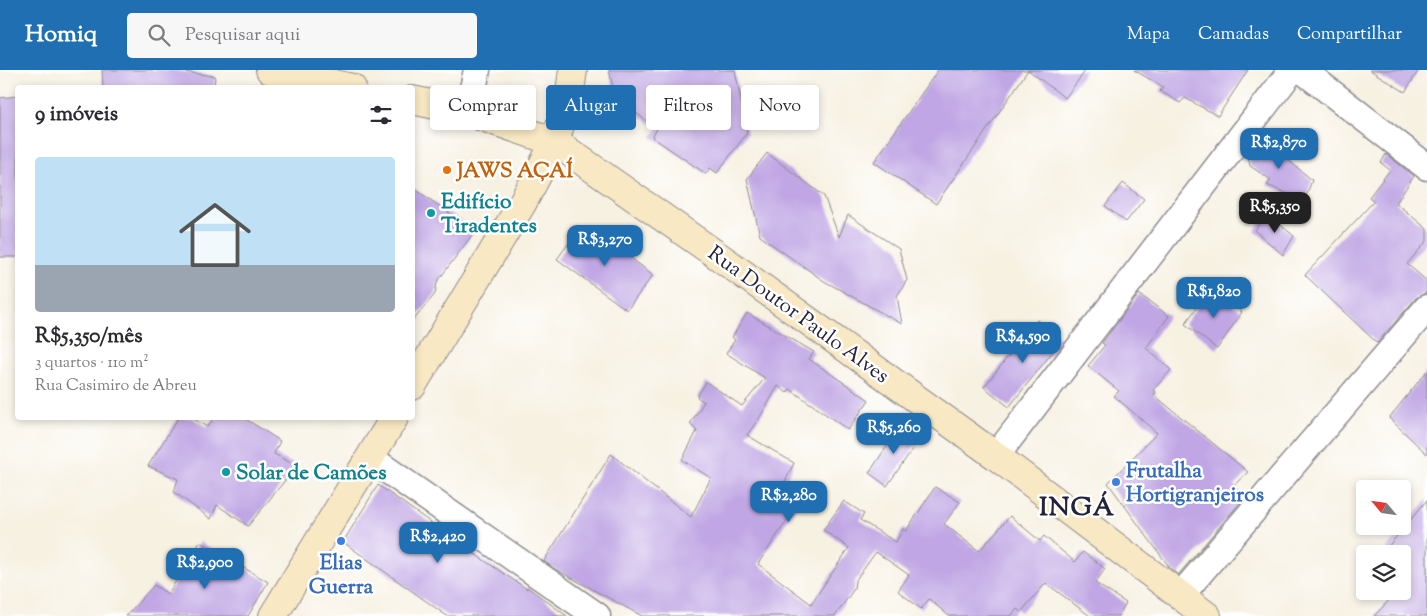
<!DOCTYPE html>
<html lang="pt">
<head>
<meta charset="utf-8">
<style>
  :root { --surface:#fff; --page:#f7f7f7; --text:#2b2b33; --muted:#7c7c81; --line:#e1e1e2; --accent:#1f6fb2 }
  body { margin:0; font-family:"Sorts Mill Goudy",serif; background:var(--page); color:var(--text); height:100vh; display:flex; flex-direction:column; font-size:19px; white-space:nowrap }
  * { box-sizing:border-box; margin:0 }
  p { font-size:16px; color:var(--muted) }
  .icon { flex:none; width:28px; height:28px; fill:none; stroke:currentColor; stroke-width:2; stroke-linecap:round; stroke-linejoin:round }
  .map { position:relative; flex:1; overflow:hidden }
  .drawer { position:absolute; left:15px; top:15px; width:400px; height:335px; display:flex; flex-direction:column; background:var(--surface); border-radius:5px; box-shadow:0 2px 8px #0003 }
  .drawer>* { flex:none }
  .top-card { position:absolute; left:430px; top:15px; width:475px; height:45px; display:flex; gap:10px }
  .needle { width:32px; rotate:299deg }
  .buttons { position:absolute; left:1356px; top:410px; display:grid; gap:10px }
  .buttons a { display:grid; place-items:center; width:55px; height:55px; border-radius:5px; background:var(--surface); box-shadow:0 2px 8px #0003; font-size:25px }
  .price { position:absolute; translate:-50% -42px; padding:0 11px; border-radius:10px; background:var(--accent); color:#fff; font-size:16px; line-height:32px; filter:drop-shadow(0 1px 2px #0008) }
  .price::after { content:''; position:absolute; left:50%; top:30px; width:15px; height:11px; margin-left:-8px; background:inherit; clip-path:polygon(0 0,100% 0,50% 100%) }
  .price.active { background:#222; color:#fff }
  ul { padding:0; list-style:none }
  li { display:grid; align-content:center; gap:10px; height:265px; padding:0 20px }
  li+li { border-top:1px solid var(--line) }
  li span { display:grid; place-items:center; height:155px; border-radius:5px; color:#555 }
  li>.icon { margin-inline-start:auto }
  span .icon { width:90px; height:90px; fill:#fffc; stroke-width:1 }
  li b { font-size:21px }
  h2 { display:flex; justify-content:space-between; align-items:center; height:60px; padding:0 20px; font-size:21px }
  .chip { padding:0 18px; border-radius:5px; background:var(--surface); box-shadow:0 2px 8px #0003; font-size:18px; line-height:45px }
  .chip.active { background:var(--accent); color:#fff }
  header { display:flex; align-items:center; gap:30px; box-sizing:border-box; height:70px; padding:0 25px; background:var(--accent); color:#fff }
  header strong { font-size:24px }
  nav { display:flex; gap:28px; margin-inline-start:auto; font-size:18px }
  .search { width:350px; height:45px; background:var(--page); display:flex; align-items:center; gap:12px; box-sizing:border-box; padding:0 18px; border-radius:5px; color:var(--muted); font-size:19px }
  .map>svg:first-child { display:block }
  .building { fill:#c0a6e4 }
  .lines { fill:none; stroke-linecap:round; stroke-linejoin:round }
  .street-casing { stroke:#8c8a8e; stroke-width:29 }
  .secondary-casing { stroke:#8c8a8e; stroke-width:30 }
  .street { stroke:#fff; stroke-width:26 }
  .secondary { stroke:#f8e8c3; stroke-width:28 }
  .food-dot { fill:#e8710a; stroke:#fff; stroke-width:2 }
  .culture-dot { fill:#0f9aa8; stroke:#fff; stroke-width:2 }
  .shop-dot { fill:#3f7fe0; stroke:#fff; stroke-width:2 }
  .labels { text-anchor:middle; stroke-width:5; stroke-linejoin:round; paint-order:stroke }
  .food-label { font-size:21px; font-weight:bold; fill:#c56008; stroke:#fff; text-anchor:start }
  .culture-label { font-size:21px; font-weight:bold; fill:#0d838f; stroke:#fff; text-anchor:start }
  .street-label { font-size:21px; fill:#22223b; stroke:#fff }
  .shop-label { font-size:21px; font-weight:bold; fill:#366cbe; stroke:#fff; text-anchor:start }
  .district-label { font-size:26px; font-weight:bold; letter-spacing:1px; fill:#22223b; stroke:#fff }
</style>
</head>
<body>
<header>
<strong>Homiq</strong>
<div class="search"><svg class="icon" aria-label="search" viewBox="0 0 24 24"><circle cx="10" cy="10" r="6"/><path d="M15 15l6 6"/></svg>Pesquisar aqui</div>
<nav><a>Mapa</a><a>Camadas</a><a>Compartilhar</a></nav>
</header>
<div class="map">
<svg width="1427" height="546" viewBox="0 0 1427 546">
  <rect width="100%" height="100%" fill="#fff"/>
  <filter id="ink" filterUnits="userSpaceOnUse"><feTurbulence type="fractalNoise" baseFrequency=".02" numOctaves="2"/><feDisplacementMap in="SourceGraphic" scale="10" xChannelSelector="R" yChannelSelector="G"/><feConvolveMatrix kernelMatrix="1 2 1 2 8 2 1 2 1" color-interpolation-filters="sRGB"/></filter>
  <filter id="wash" filterUnits="userSpaceOnUse"><feTurbulence type="fractalNoise" baseFrequency=".0096" numOctaves="4" result="noise"/><feDisplacementMap in="SourceGraphic" scale="20" xChannelSelector="R" yChannelSelector="G"/><feGaussianBlur stdDeviation="1.12" result="paint"/><feColorMatrix in="noise" values="0 0 0 0 0 0 0 0 0 0 0 0 0 0 0 0 0 1.4 0 .05"/><feComposite in="paint" operator="in"/></filter>
  <g filter="url(#wash)">
    <rect width="100%" height="100%" fill="#f7f1e2"/>
    <g id="blocks">
      <g class="building">
        <polygon points="102,0 169,0 215,6 214,18 103,18"/>
        <polygon points="609,0 735,0 747,63 717,103 710,98 706,104 652,67 657,59 615,27"/>
        <polygon points="938,0 1086,0 1065,28 1028,0 936,134 874,92"/>
        <polygon points="1134,0 1248,0 1218,46 1185,28 1180,33 1160,21 1163,17"/>
        <polygon points="1370,0 1419,0 1405,22"/>
        <polygon points="18,26 18,187 0,187 0,28"/>
        <polygon points="1261,67 1312,110 1307,124 1300,129 1267,115 1271,110 1250,96 1248,85 1253,76"/>
        <polygon points="767,83 824,126 839,167 848,145 899,179 907,210 897,226 902,254 824,211 760,166 747,109"/>
        <polygon points="1386,84 1414,106 1396,133 1427,159 1427,171 1407,194 1427,211 1427,222 1416,228 1377,273 1305,205 1374,131 1369,127 1390,100 1381,93"/>
        <polygon points="1123,113 1144,129 1126,152 1105,136"/>
        <polygon points="412,117 475,161 437,212 435,224 412,252"/>
        <polygon points="1266,143 1294,166 1283,185 1255,161"/>
        <polygon points="596,161 653,205 627,240 557,189 577,162"/>
        <polygon points="1210,219 1242,242 1217,279 1185,254"/>
        <polygon points="1139,224 1169,246 1146,278 1171,300 1153,320 1156,322 1154,325 1248,402 1234,415 1244,428 1178,505 1170,498 1108,413 1157,363 1114,326 1119,321 1088,296 1105,275 1102,273"/>
        <polygon points="747,243 814,282 809,289 869,330 848,360 790,319 787,323 778,316 760,347 747,365 794,393 779,424 798,434 758,494 811,534 849,478 823,460 844,431 864,444 860,450 896,472 903,459 906,461 935,417 960,432 944,454 979,481 1010,446 1040,471 1044,466 1075,492 1083,482 1105,499 1095,513 1126,533 1118,546 1090,546 1046,513 1021,542 1017,539 1011,546 949,546 929,529 921,539 898,521 909,505 876,482 855,511 854,519 835,546 642,546 555,499 544,491 611,384 691,447 711,408 682,390 697,361 690,354 704,332 697,327 706,312 742,336 765,308 726,283 735,270 732,267"/>
        <polygon points="1037,250 1062,270 1009,337 984,317"/>
        <polygon points="1427,301 1427,384 1389,348"/>
        <polygon points="178,348 192,348 207,357 214,348 244,348 280,371 274,384 293,394 287,408 248,456 217,435 211,449 174,422 178,409 148,396"/>
        <polygon points="901,355 920,368 887,416 869,403"/>
        <polygon points="378,415 479,487 527,519 527,517 567,546 447,546 343,472"/>
        <polygon points="1427,430 1427,546 1374,546 1398,521 1402,521 1402,484 1382,484"/>
        <polygon points="200,472 268,512 248,546 126,546 154,515 168,524"/>
      </g>
    </g>
  </g>
  <g filter="url(#ink)">
    <use href="#blocks" fill-opacity="0" stroke="#8c8a8e" stroke-width="1"/>
    <g class="lines">
      <defs>
        <g id="street">
          <polyline points="1302,0 1427,97"/>
          <polyline points="468,42 477,0"/>
          <polyline points="996,386 1292,0"/>
          <polyline points="370,388 597,546"/>
          <polyline points="1180,526 1427,238"/>
        </g>
        <g id="secondary">
          <polyline points="270,0 352,18"/>
          <polyline points="412,30 468,42 555,72 721,188 996,386 1207,546"/>
          <polyline points="412,316 523,132 555,72 570,22 573,0"/>
          <polyline points="273,546 394,348"/>
        </g>
      </defs>
      <use href="#street" class="street-casing"/>
      <use href="#secondary" class="secondary-casing"/>
      <use href="#street" class="street"/>
      <use href="#secondary" class="secondary"/>
    </g>
  </g>
  <circle class="food-dot" cx="447" cy="100" r="5"/>
  <g class="culture-dot">
    <circle cx="431" cy="143" r="5"/>
    <circle cx="226" cy="402" r="5"/>
  </g>
  <g class="shop-dot">
    <circle cx="1116" cy="412" r="5"/>
    <circle cx="341" cy="471" r="5"/>
  </g>
  <g class="labels">
    <g class="food-label">
      <text x="457" y="107">JAWS AÇAÍ</text>
    </g>
    <g class="culture-label">
      <text x="441" y="138">Edifício<tspan x="441" dy="24">Tiradentes</tspan></text>
      <text x="236" y="409">Solar de Camões</text>
    </g>
    <g class="street-label">
      <text transform="translate(799 244) rotate(36)" y="7">Rua Doutor Paulo Alves</text>
    </g>
    <g class="shop-label">
      <text x="1126" y="407">Frutalha<tspan x="1126" dy="24">Hortigranjeiros</tspan></text>
      <text x="341" y="499" text-anchor="middle">Elias<tspan x="341" dy="24">Guerra</tspan></text>
    </g>
    <g class="district-label">
      <text x="1077" y="445">INGÁ</text>
    </g>
  </g>
</svg>
<div class="buttons">
<a><svg class="needle" viewBox="-14 -14 28 28"><path d="M0-13l5 13h-10z" fill="#e53935"/><path d="M0 13l5-13h-10z" fill="#7c7c81"/></svg></a>
<a><svg class="icon" aria-label="layers" viewBox="0 0 24 24"><path d="M12 4l9 5-9 5-9-5zM3 14l9 5 9-5"/></svg></a>
</div>
<b class="price" style="left:1279px;top:100px">R$2,870</b>
<b class="price active" style="left:1275px;top:164px">R$5,350</b>
<b class="price" style="left:605px;top:197px">R$3,270</b>
<b class="price" style="left:1214px;top:249px">R$1,820</b>
<b class="price" style="left:1023px;top:294px">R$4,590</b>
<b class="price" style="left:894px;top:385px">R$5,260</b>
<b class="price" style="left:789px;top:453px">R$2,280</b>
<b class="price" style="left:438px;top:494px">R$2,420</b>
<b class="price" style="left:205px;top:520px">R$2,900</b>
<div class="top-card">
<a class="chip">Comprar</a>
<a class="chip active">Alugar</a>
<a class="chip">Filtros</a>
<a class="chip">Novo</a>
</div>
<section class="drawer">
<h2>9 imóveis<svg class="icon" aria-label="filters" viewBox="0 0 24 24"><path d="M4 7h16M4 17h16"/><circle cx="9" cy="7" r="2"/><circle cx="15" cy="17" r="2"/></svg></h2>
<ul>
<li><span style="background:linear-gradient(#bfe0f5 70%,#9aa5b1 0)"><svg class="icon" aria-label="home" viewBox="0 0 24 24"><path d="M3 11l9-7 9 7M6 9v11h12V9"/></svg></span><div><b>R$5,350/mês</b><p>3 quartos · 110 m²</p><p>Rua Casimiro de Abreu</p></div></li>
</ul>
</section>
</div>
</body>
</html>
